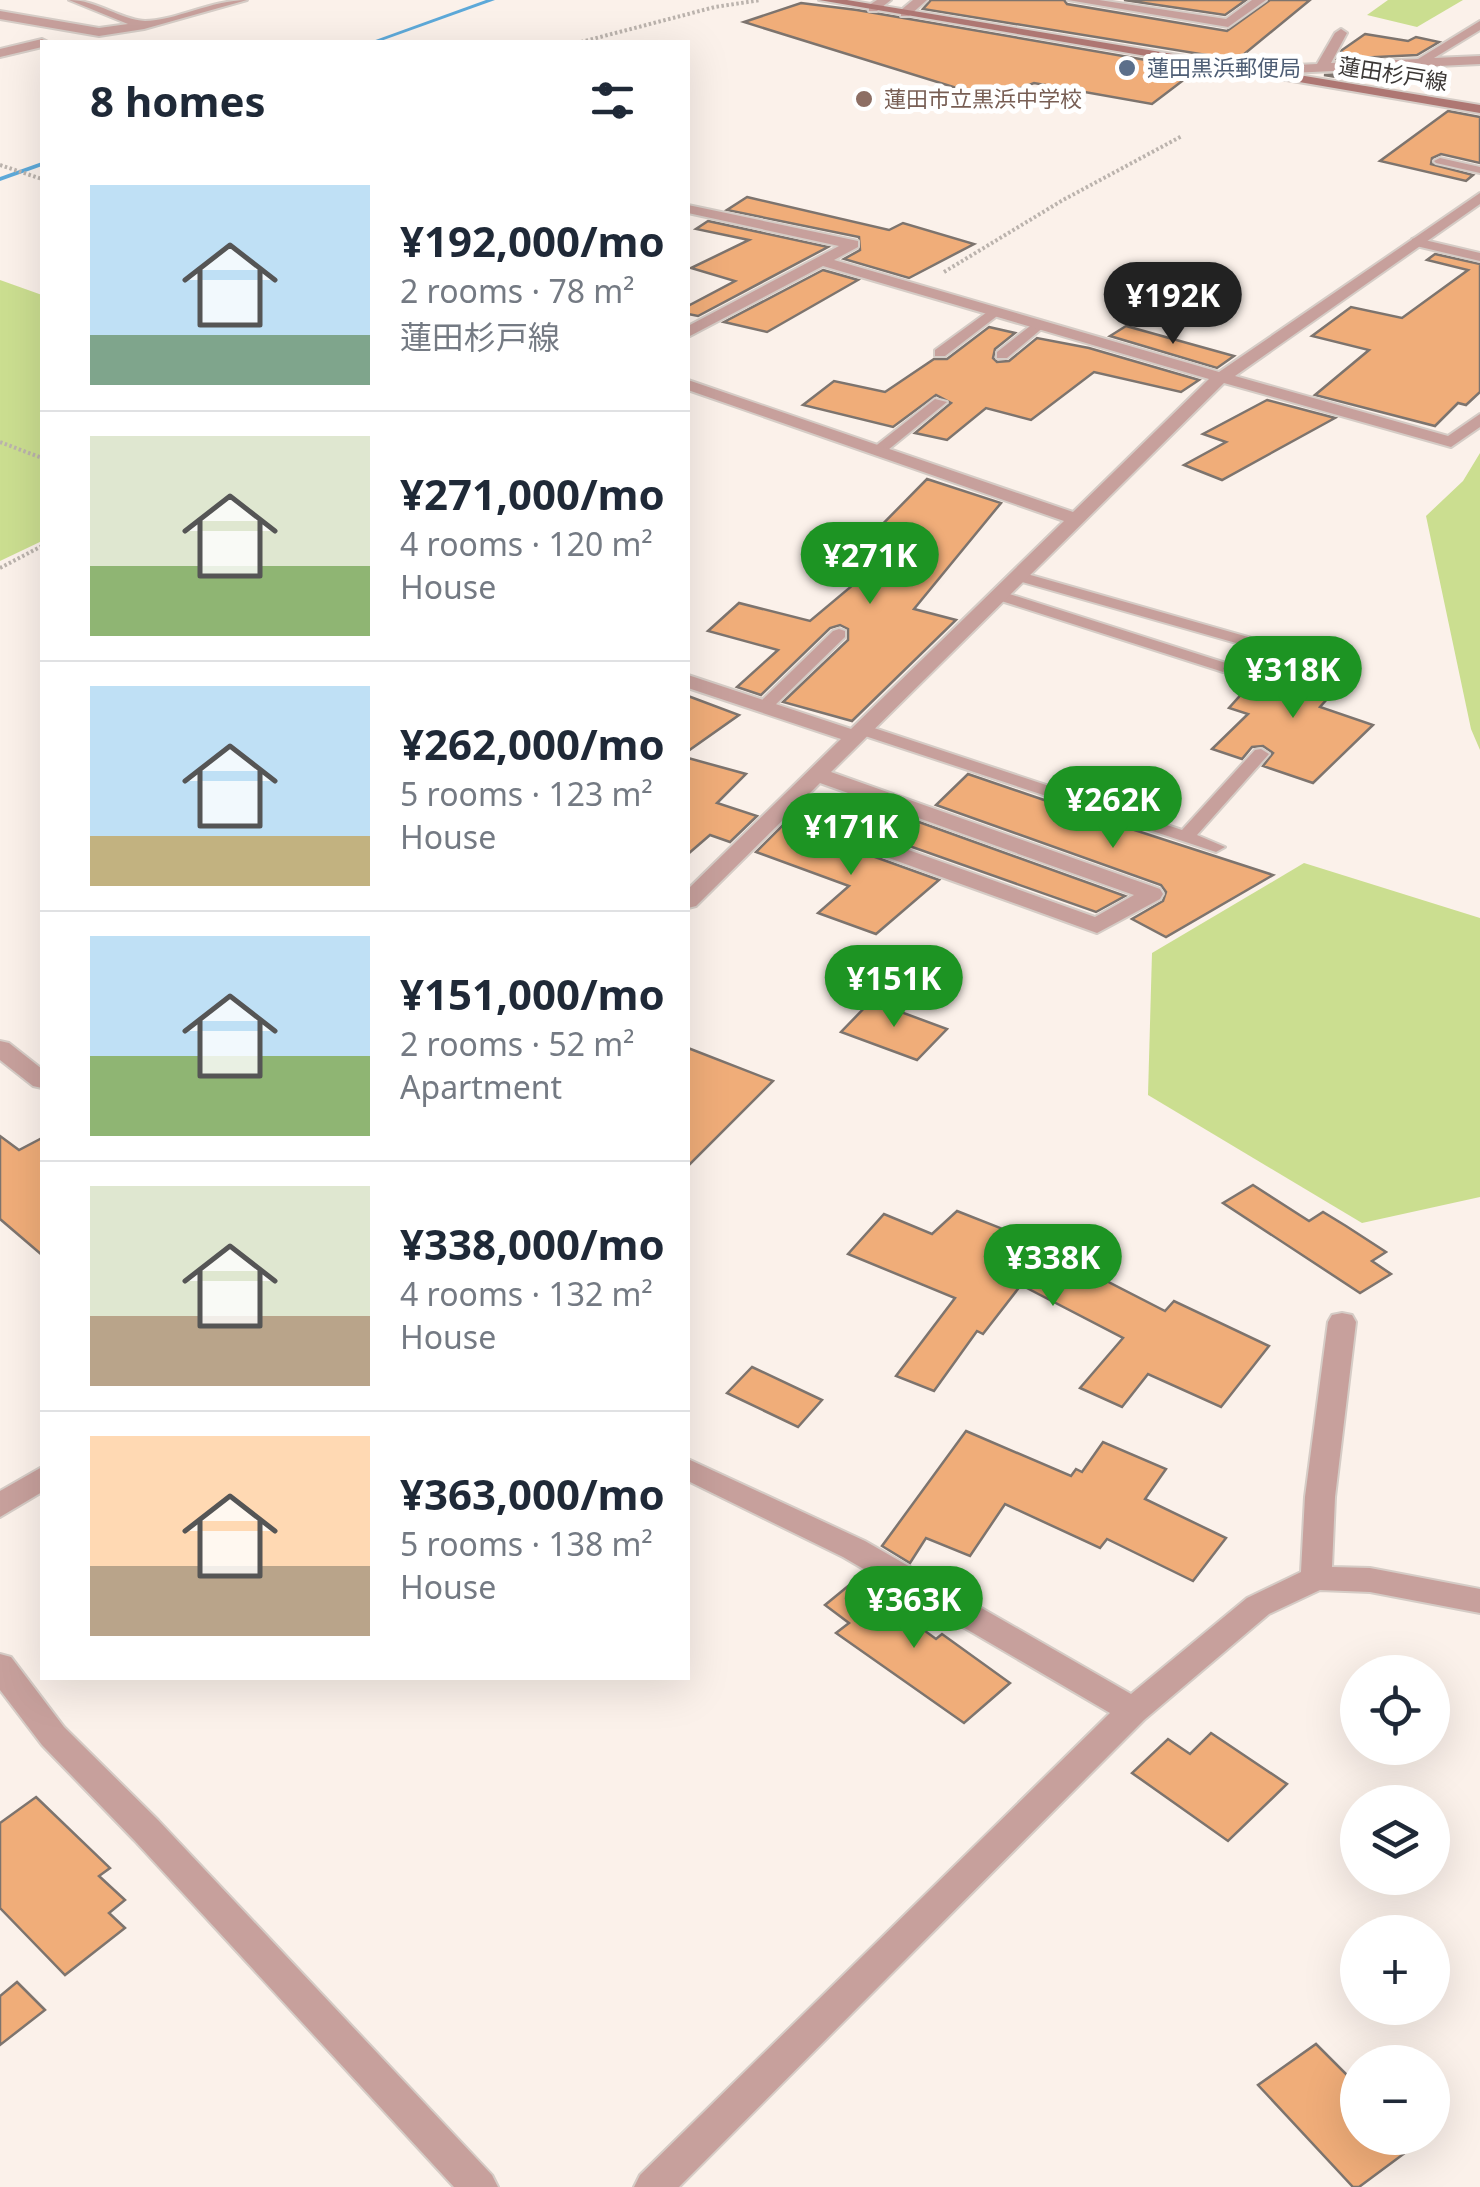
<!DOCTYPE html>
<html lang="en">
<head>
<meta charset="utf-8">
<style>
  :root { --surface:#fff; --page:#f6f6f7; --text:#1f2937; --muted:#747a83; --line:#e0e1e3; --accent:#1d9423 }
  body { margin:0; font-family:"Noto Sans","Noto Sans JP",sans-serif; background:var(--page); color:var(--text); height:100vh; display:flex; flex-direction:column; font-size:38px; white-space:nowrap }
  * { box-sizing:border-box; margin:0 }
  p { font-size:32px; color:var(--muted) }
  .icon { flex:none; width:55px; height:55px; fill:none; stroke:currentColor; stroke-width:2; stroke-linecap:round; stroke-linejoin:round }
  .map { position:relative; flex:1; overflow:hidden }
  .sheet { position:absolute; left:40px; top:40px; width:650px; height:1640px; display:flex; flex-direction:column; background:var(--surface); border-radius:0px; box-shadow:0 10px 40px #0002 }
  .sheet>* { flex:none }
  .buttons { position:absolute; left:1340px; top:1655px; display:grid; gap:20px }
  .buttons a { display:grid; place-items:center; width:110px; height:110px; border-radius:50%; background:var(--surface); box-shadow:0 10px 40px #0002; font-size:50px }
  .price { position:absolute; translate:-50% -85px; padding:0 22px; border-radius:35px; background:var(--accent); color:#fff; font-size:32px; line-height:65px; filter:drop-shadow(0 2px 5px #0008) }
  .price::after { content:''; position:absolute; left:50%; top:60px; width:30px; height:22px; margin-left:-15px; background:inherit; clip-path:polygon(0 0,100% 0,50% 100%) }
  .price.selected { background:#222; color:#fff }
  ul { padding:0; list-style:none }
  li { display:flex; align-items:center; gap:30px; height:250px; padding:0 50px }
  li+li { border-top:2px solid var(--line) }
  li span { display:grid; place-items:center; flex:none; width:280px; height:200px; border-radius:0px; color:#555 }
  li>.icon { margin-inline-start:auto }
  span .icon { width:120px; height:120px; fill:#fffc; stroke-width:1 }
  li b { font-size:42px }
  h2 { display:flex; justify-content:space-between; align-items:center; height:120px; padding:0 50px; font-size:42px }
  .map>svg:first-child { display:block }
  .green { fill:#cbde90 }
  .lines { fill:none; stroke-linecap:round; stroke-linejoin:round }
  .stream { fill:#5da9d9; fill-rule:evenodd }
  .building { fill:#f0ad79; stroke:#7d746e; stroke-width:2.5 }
  .service-casing { stroke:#d5ccc6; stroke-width:4 }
  .minor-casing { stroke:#d5ccc6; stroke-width:4 }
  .secondary-casing { stroke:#d5ccc6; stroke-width:4 }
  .path { stroke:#bbb3ad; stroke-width:4; stroke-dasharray:2.5 2.5; stroke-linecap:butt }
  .service { fill:#c7a09c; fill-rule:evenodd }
  .minor { fill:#c7a09c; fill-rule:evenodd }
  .secondary { fill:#ae7773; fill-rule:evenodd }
  .service-dot { fill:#5c6f8a; stroke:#fff; stroke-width:4 }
  .education-dot { fill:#8d6e63; stroke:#fff; stroke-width:4 }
  .labels { text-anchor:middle; stroke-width:10; stroke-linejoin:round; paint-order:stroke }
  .far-service-label { font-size:22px; fill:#4e5e75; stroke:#fff; text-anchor:start }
  .far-street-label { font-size:22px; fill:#3c3836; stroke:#fff }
  .far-education-label { font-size:22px; fill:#785e54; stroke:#fff; text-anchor:start }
</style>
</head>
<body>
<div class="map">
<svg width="1480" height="2187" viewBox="0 0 1480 2187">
  <rect width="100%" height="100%" fill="#fbf1ea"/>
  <g class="green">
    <polygon points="1388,0 1463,0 1417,27 1367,15"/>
    <polygon points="0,280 42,295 42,541 0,561"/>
    <polygon points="1480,453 1480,750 1471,729 1426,516 1463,481"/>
    <polygon points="1304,863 1480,918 1480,1197 1362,1223 1148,1095 1152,953"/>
  </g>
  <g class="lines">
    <g class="stream">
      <polygon points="486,0 495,0 378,42 370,42"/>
      <polygon points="42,162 42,166 0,181 0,177"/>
    </g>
  </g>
  <g class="building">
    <polygon points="931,0 1064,0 1067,4 1227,31 1270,0 1310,0 1237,60 923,9"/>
    <polygon points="1124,0 1246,0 1225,15"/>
    <polygon points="801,3 857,10 1198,69 1152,104 1034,83 992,99 744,22"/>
    <polygon points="1365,34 1408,41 1416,37 1439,42 1417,55 1337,59 1342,50"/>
    <polygon points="1440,70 1419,83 1369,74 1360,81 1324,75"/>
    <polygon points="1448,111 1480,117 1480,163 1441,154 1432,158 1431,164 1473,175 1466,181 1380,161"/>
    <polygon points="747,197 889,230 903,223 974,244 909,278 844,259 860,250 859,237 727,210"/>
    <polygon points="708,221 828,247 698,316 688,314 688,306 735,281 691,268 749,240 696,229"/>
    <polygon points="1435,254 1480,264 1480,392 1466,405 1458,403 1435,426 1315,395 1369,350 1312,336 1351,307 1402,318 1468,270 1427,260"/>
    <polygon points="823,270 858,280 767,332 724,322"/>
    <polygon points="1126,326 1234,356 1217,368 1110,336"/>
    <polygon points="989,327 1015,333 995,349 993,358 997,362 1009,361 1037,338 1089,348 1199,380 1181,392 1094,372 1031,420 986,408 947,440 915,433 951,403 936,395 893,427 803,405 834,381 885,392 934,359 947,359"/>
    <polygon points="1267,400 1335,418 1222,480 1184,465 1226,442 1203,434"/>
    <polygon points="927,479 1001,503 914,609 956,620 852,721 783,702 848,640 848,629 840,625 830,628 761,695 737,687 778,650 708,631 739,603 810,621 890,554 860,547"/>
    <polygon points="1274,658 1346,678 1320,707 1373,725 1313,783 1263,766 1273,753 1263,746 1252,747 1242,759 1212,749 1248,714 1229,708"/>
    <polygon points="688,696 739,715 688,751"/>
    <polygon points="688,758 746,774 717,803 757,816 730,842 710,835 688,854"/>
    <polygon points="968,774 1082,813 1273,875 1166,937 1132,919 1163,901 1166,892 1161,885 936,805"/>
    <polygon points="845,804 914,827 919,822 1125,896 1096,912 830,818"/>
    <polygon points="784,824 789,826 939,880 876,934 818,913 849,886 756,852"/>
    <polygon points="871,1001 947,1029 917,1060 841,1032"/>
    <polygon points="688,1048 773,1081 688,1166"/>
    <polygon points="0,1136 19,1150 42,1138 42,1255 0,1219"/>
    <polygon points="1253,1185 1309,1221 1323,1212 1346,1226 1386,1252 1372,1261 1391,1274 1360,1293 1223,1203"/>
    <polygon points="957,1211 1051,1248 1048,1251 1165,1311 1174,1301 1269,1346 1221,1407 1148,1374 1122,1407 1080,1388 1123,1338 1021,1285 983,1334 977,1331 934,1391 896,1376 955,1298 848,1254 884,1214 932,1234"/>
    <polygon points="752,1367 822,1400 798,1427 727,1393"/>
    <polygon points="966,1431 1071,1476 1076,1469 1082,1472 1103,1442 1166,1469 1145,1499 1226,1538 1193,1581 1107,1539 1100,1548 1005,1504 970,1556 926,1538 910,1563 882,1546"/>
    <polygon points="864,1573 892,1590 884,1601 936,1639 942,1634 1010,1683 964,1723 836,1633 849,1623 825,1605"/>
    <polygon points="1211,1733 1287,1784 1228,1841 1132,1773 1168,1739 1190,1754"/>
    <polygon points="36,1797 110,1868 99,1876 125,1900 109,1913 125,1928 65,1975 0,1908 0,1823"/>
    <polygon points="17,1982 45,2010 0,2045 0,1996"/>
    <polygon points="1316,2044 1358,2086 1358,2138 1425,2138 1359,2187 1353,2187 1258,2085"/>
  </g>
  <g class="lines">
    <defs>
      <g id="service">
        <polygon points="1440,158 1480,167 1480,173 1436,163 1434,161"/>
        <polygon points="1416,238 1480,253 1480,261 1412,245 1412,239"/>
        <polygon points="990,310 1001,313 945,356 935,356 935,350"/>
        <polygon points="1034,323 1045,326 1007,358 997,358 997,352"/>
        <polygon points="935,399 947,402 883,454 873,454 873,448"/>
        <polygon points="1020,572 1357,668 1359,671 1351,676 1345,674 1015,580 1012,577"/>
        <polygon points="1000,591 1229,664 1231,667 1223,672 1217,670 995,599 992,596"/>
        <polygon points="839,629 845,631 845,637 770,710 758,710 758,704 833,631"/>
        <polygon points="862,724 1182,830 1255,750 1261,749 1269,754 1197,835 1225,847 1216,852 856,733 856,725"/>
      </g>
      <g id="minor">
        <path d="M 69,0 C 97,0 121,20 145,21 C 174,21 212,0 247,0 L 144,29 L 99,36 L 0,19 L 0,11 L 99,28 L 128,24 Z"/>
        <polygon points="877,0 891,0 877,11 869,11 869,5"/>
        <polygon points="913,0 927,0 909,16 901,16 901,10"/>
        <polygon points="1068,0 1099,0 1226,19 1252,0 1266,0 1228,27"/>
        <polygon points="1480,21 1480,30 1434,58 1480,56 1480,64 1251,75 1244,71 1251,67 1317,64 1335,33 1341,29 1347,33 1331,63 1418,59"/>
        <polygon points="42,39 48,42 42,42 42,47 0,57 0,49"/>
        <path d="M 1480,193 L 1480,204 L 1235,376 L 1448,436 L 1480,414 L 1480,427 L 1451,447 L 1224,383 L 831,772 L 1160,889 L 1163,894 L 1160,899 L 1097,933 L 783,820 L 696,906 L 688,908 L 688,889 L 841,739 L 688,688 L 688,675 L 851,729 L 1064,521 L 688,390 L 688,380 L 1073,512 L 1209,379 L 823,266 L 688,337 L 688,326 L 839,246 L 688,213 L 688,205 L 858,241 L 858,247 L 834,260 L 1219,372 ZM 820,783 L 1134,895 L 1095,917 L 794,809 Z"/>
        <polygon points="0,1041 9,1043 42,1069 42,1088 33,1086 0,1060"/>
        <polygon points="1342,1313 1352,1315 1356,1322 1335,1497 1332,1567 1370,1568 1480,1589 1480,1613 1370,1592 1320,1590 1269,1614 1144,1720 679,2187 634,2187 640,2175 1110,1713 843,1557 688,1481 688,1459 865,1541 1131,1694 1247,1598 1301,1572 1305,1497 1328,1322 1332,1315"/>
        <polygon points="42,1467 42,1492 0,1517 0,1491"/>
        <polygon points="0,1654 11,1657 64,1727 158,1820 492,2175 498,2187 454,2187 134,1840 42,1745 0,1690"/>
      </g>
      <polygon id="secondary" points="819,0 847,0 1480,105 1480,113"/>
    </defs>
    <use href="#service" class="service-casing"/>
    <use href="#minor" class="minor-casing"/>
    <use href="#secondary" class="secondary-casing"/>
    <g class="path">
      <polyline points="581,42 715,7 761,0"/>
      <polyline points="0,165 42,179"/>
      <polyline points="944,272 1063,200 1182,136"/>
      <polyline points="0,442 42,458"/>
      <polyline points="0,568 42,546"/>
    </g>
    <use href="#service" class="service"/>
    <use href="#minor" class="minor"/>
    <use href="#secondary" class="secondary"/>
  </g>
  <circle class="service-dot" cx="1127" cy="68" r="10"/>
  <circle class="education-dot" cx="864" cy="99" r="10"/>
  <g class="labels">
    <g class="far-service-label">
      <text x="1147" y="76">蓮田黒浜郵便局</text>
    </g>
    <g class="far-street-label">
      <text transform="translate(1393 74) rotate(9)" y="8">蓮田杉戸線</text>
    </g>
    <g class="far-education-label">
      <text x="884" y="107">蓮田市立黒浜中学校</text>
    </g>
  </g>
</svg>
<div class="buttons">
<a><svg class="icon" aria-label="locate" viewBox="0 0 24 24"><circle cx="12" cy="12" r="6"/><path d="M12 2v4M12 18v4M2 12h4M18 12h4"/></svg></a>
<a><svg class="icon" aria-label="layers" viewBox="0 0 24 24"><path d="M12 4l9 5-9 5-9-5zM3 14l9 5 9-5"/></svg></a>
<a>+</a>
<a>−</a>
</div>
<b class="price selected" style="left:1173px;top:347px">¥192K</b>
<b class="price" style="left:870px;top:607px">¥271K</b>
<b class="price" style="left:1293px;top:721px">¥318K</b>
<b class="price" style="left:1113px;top:851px">¥262K</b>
<b class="price" style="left:851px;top:878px">¥171K</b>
<b class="price" style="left:894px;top:1030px">¥151K</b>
<b class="price" style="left:1053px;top:1309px">¥338K</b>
<b class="price" style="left:914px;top:1651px">¥363K</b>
<section class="sheet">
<h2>8 homes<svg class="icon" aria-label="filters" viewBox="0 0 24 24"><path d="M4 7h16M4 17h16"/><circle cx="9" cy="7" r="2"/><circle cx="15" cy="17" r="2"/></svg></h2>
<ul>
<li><span style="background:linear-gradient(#bfe0f5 75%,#7fa58c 0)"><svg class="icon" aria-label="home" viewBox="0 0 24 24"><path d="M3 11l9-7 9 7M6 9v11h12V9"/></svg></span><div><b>¥192,000/mo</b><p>2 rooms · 78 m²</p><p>蓮田杉戸線</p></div></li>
<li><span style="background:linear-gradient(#dfe7d0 65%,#8fb573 0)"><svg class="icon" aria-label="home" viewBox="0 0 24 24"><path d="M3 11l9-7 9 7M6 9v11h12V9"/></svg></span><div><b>¥271,000/mo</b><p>4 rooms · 120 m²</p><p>House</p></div></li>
<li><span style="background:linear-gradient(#bfe0f5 75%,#c2b280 0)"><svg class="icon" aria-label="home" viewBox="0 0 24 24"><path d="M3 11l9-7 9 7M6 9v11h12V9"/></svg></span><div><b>¥262,000/mo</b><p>5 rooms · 123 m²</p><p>House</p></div></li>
<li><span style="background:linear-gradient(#bfe0f5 60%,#8fb573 0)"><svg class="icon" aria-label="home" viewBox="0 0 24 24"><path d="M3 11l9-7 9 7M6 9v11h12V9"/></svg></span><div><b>¥151,000/mo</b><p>2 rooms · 52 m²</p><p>Apartment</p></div></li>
<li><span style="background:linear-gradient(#dfe7d0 65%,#b9a48a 0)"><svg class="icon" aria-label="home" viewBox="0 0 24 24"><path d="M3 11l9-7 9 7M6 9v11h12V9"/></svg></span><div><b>¥338,000/mo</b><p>4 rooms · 132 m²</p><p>House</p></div></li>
<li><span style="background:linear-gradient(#ffd9b3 65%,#b9a48a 0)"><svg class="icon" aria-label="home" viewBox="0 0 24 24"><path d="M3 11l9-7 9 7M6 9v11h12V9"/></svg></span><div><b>¥363,000/mo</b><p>5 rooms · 138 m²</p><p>House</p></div></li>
</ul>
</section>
</div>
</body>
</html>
